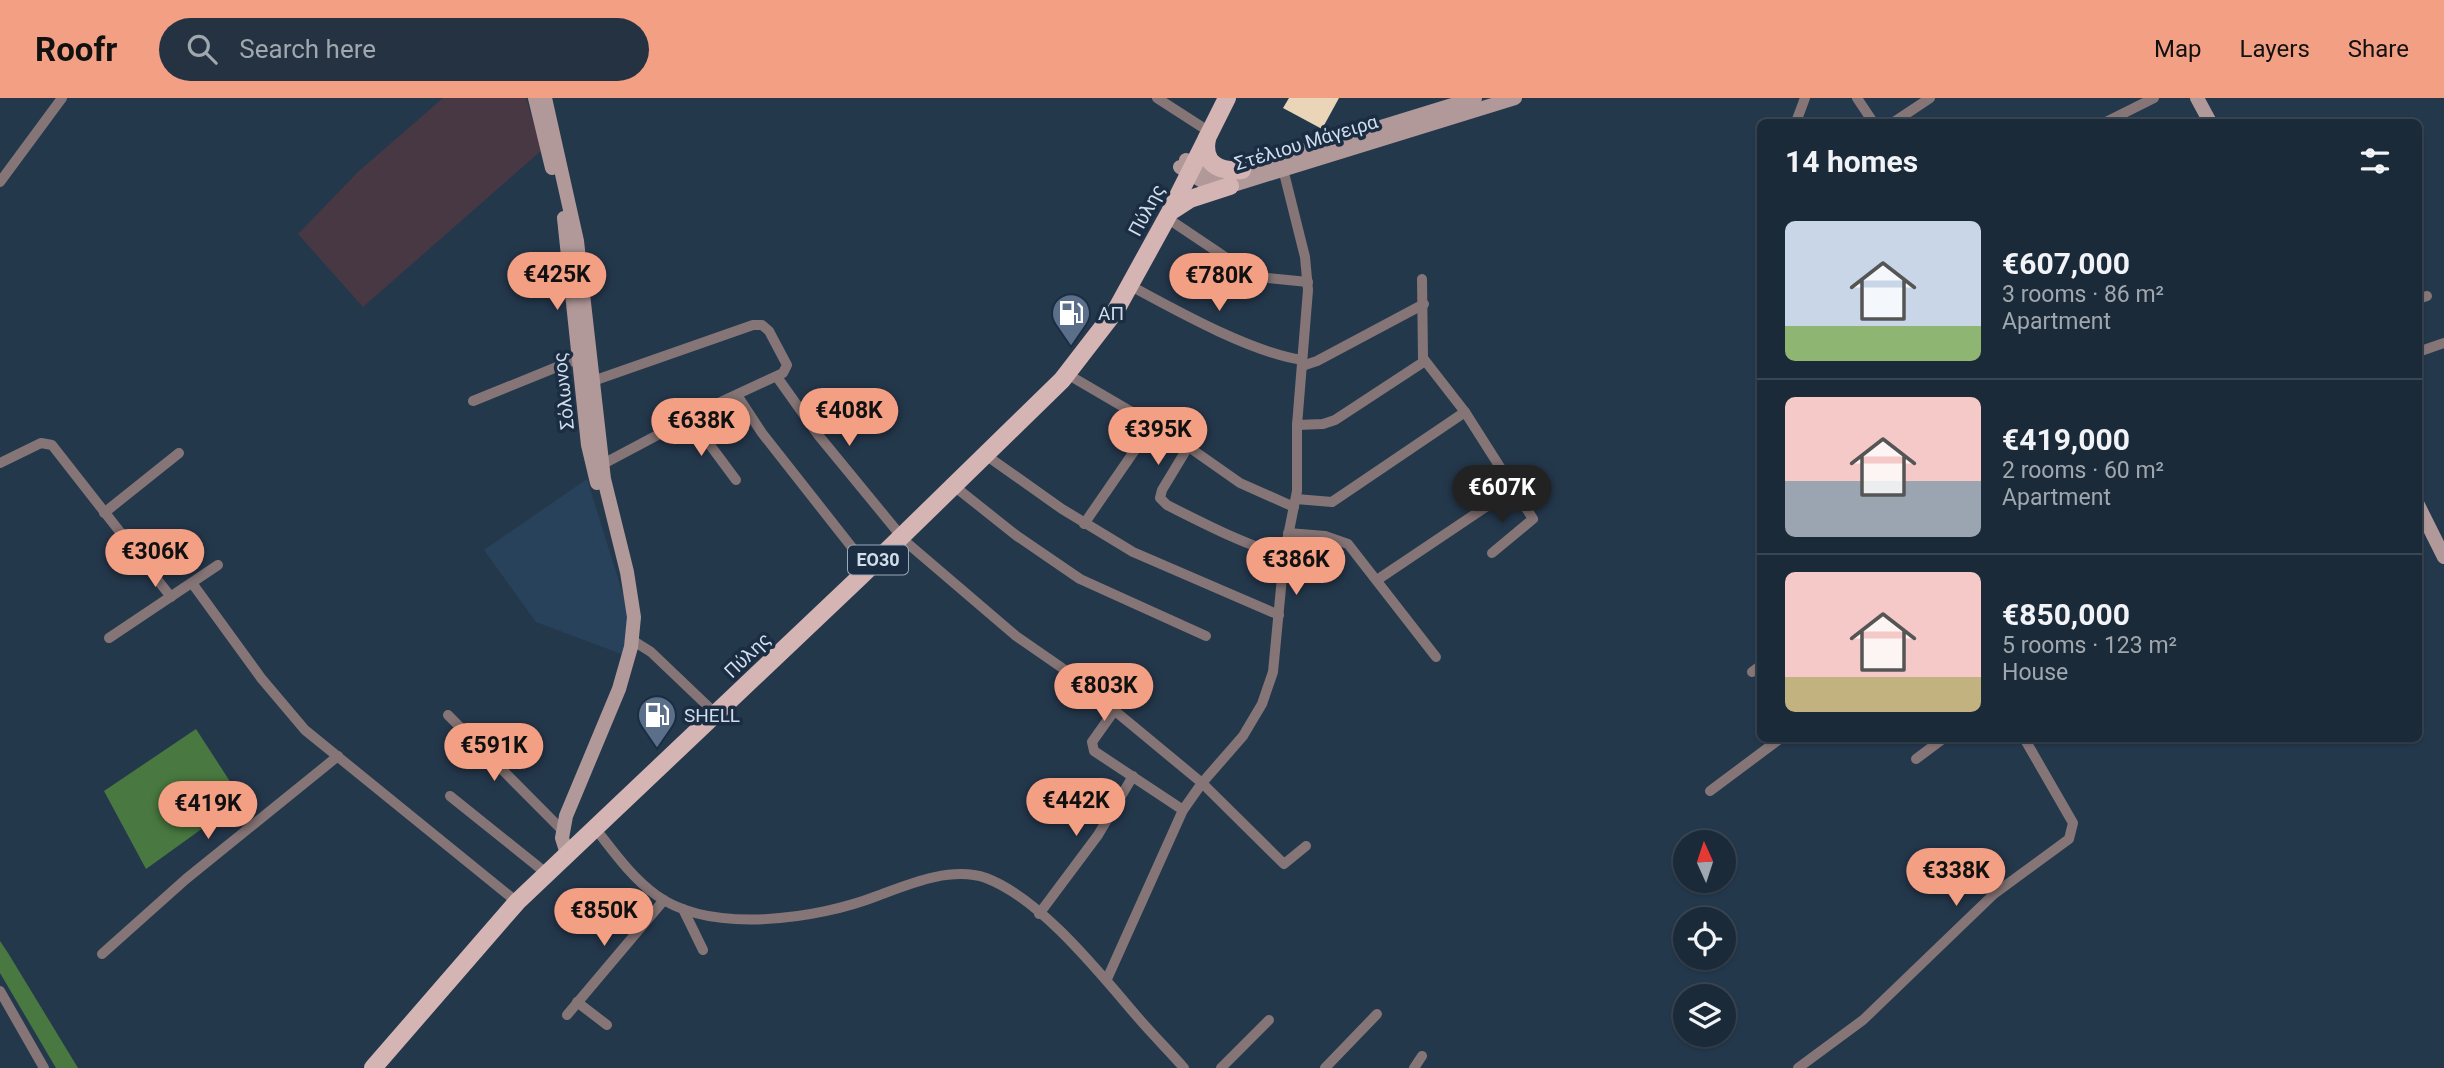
<!DOCTYPE html>
<html lang="en">
<head>
<meta charset="utf-8">
<style>
  :root { --surface:#1b2a39; --page:#243241; --text:#f1f3f6; --muted:#a0a7ae; --line:#394653; --accent:#f39f84 }
  body { margin:0; font-family:Roboto,sans-serif; background:var(--page); color:var(--text); height:100vh; display:flex; flex-direction:column; font-size:26px; white-space:nowrap }
  * { box-sizing:border-box; margin:0 }
  p { font-size:23px; color:var(--muted) }
  .icon { flex:none; width:38px; height:38px; fill:none; stroke:currentColor; stroke-width:2; stroke-linecap:round; stroke-linejoin:round }
  .map { position:relative; flex:1; overflow:hidden }
  .sheet { position:absolute; left:1757px; top:21px; width:665px; height:623px; display:flex; flex-direction:column; background:var(--surface); border-radius:10px; box-shadow:0 2px 5px #0004,0 0 0 2px var(--line) }
  .sheet>* { flex:none }
  .needle { width:46px; rotate:357deg }
  .tools { position:absolute; left:1673px; top:732px; display:grid; gap:14px }
  .tools a { display:grid; place-items:center; width:63px; height:63px; border-radius:50%; background:var(--surface); box-shadow:0 2px 5px #0004,0 0 0 2px var(--line); font-size:35px }
  .price { position:absolute; translate:-50% -60px; padding:0 16px; border-radius:24px; background:var(--accent); color:#111; font-size:23px; line-height:46px; filter:drop-shadow(0 2px 4px #0008) }
  .price::after { content:''; position:absolute; left:50%; top:42px; width:21px; height:16px; margin-left:-10px; background:inherit; clip-path:polygon(0 0,100% 0,50% 100%) }
  .price.current { background:#222; color:#fff }
  ul { padding:0; list-style:none }
  li { display:flex; align-items:center; gap:21px; height:175px; padding:0 28px }
  li+li { border-top:2px solid var(--line) }
  li span { display:grid; place-items:center; flex:none; width:196px; height:140px; border-radius:10px; color:#555 }
  li>.icon { margin-inline-start:auto }
  span .icon { width:84px; height:84px; fill:#fffc; stroke-width:1 }
  li b { font-size:30px }
  h2 { display:flex; justify-content:space-between; align-items:center; height:84px; padding:0 28px; font-size:30px }
  header { display:flex; align-items:center; gap:42px; box-sizing:border-box; height:98px; padding:0 35px; background:var(--accent); color:#111 }
  header strong { font-size:33px }
  nav { display:flex; gap:38px; margin-inline-start:auto; font-size:24px }
  .search { width:490px; height:63px; background:var(--page); display:flex; align-items:center; gap:18px; box-sizing:border-box; padding:0 24px; border-radius:38px; color:var(--muted); font-size:26px }
  .map>svg:first-child { display:block }
  .built { fill:#29425c }
  .industrial { fill:#483844 }
  .forest { fill:#497940 }
  .building { fill:#ead5b8 }
  .lines { fill:none; stroke-linecap:round; stroke-linejoin:round }
  .street { stroke:#867576; stroke-width:10 }
  .secondary { stroke:#b29999; stroke-width:14 }
  .primary { stroke:#d5b4b4; stroke-width:18 }
  .labels { text-anchor:middle; stroke-width:7; stroke-linejoin:round; paint-order:stroke }
  .shield { fill:#1a2d42; stroke:#9aa8b8; stroke-width:2 }
  .shield-label { font-size:18px; font-weight:bold; fill:#d1ddeb }
  .street-label { font-size:19px; fill:#d1ddeb; stroke:#1a2d42 }
  .poi-label { font-size:19px; fill:#d1ddeb; stroke:#1a2d42; text-anchor:start }
</style>
</head>
<body>
<header>
<strong>Roofr</strong>
<div class="search"><svg class="icon" aria-label="search" viewBox="0 0 24 24"><circle cx="10" cy="10" r="6"/><path d="M15 15l6 6"/></svg>Search here</div>
<nav><a>Map</a><a>Layers</a><a>Share</a></nav>
</header>
<div class="map">
<svg width="2444" height="970" viewBox="0 0 2444 970">
  <rect width="100%" height="100%" fill="#24384c"/>
  <polygon class="built" points="587,381 625,503 629,527 624,557 536,524 484,452"/>
  <polygon class="industrial" points="443,0 526,0 542,52 363,209 298,136 359,73"/>
  <g class="forest">
    <polygon points="196,631 242,702 146,771 104,693"/>
    <polygon points="0,843 8,855 78,970 56,970 0,875"/>
  </g>
  <polygon class="building" points="1289,0 1339,0 1322,31 1283,10"/>
  <g class="lines">
    <g class="street">
      <polyline points="1157,0 1202,29"/>
      <polyline points="1857,0 1873,24"/>
      <polyline points="1796,24 1805,0"/>
      <polyline points="1894,24 1930,0"/>
      <polyline points="2106,24 2154,0"/>
      <polyline points="0,84 62,0"/>
      <polyline points="1167,120 1249,175 1268,180 1308,184"/>
      <polyline points="1422,181 1423,260 1465,314 1533,421 1492,455"/>
      <path d="M 1129,187 C 1177,213 1250,254 1302,262"/>
      <polyline points="2418,201 2427,198"/>
      <polyline points="2418,254 2444,245"/>
      <polyline points="1302,268 1317,263 1424,206"/>
      <polyline points="1067,276 1173,338 1240,385 1294,409"/>
      <polyline points="777,279 819,338 906,444 1016,538 1068,574 1202,685 1284,766 1306,748"/>
      <polyline points="593,283 753,227 762,227 769,233 787,267 783,275 714,307 603,366"/>
      <polyline points="737,297 762,335 869,471"/>
      <polyline points="473,303 579,260"/>
      <polyline points="690,320 736,382"/>
      <polyline points="1297,327 1323,326 1335,322 1425,263"/>
      <path d="M 1188,349 L 1162,392 L 1160,400 L 1167,407 C 1205,426 1243,446 1284,458"/>
      <polyline points="987,358 1062,411 1133,454 1279,517"/>
      <polyline points="0,365 41,345 52,347 171,499"/>
      <polyline points="954,388 1017,438 1080,481 1206,538"/>
      <polyline points="1296,401 1332,404 1465,314"/>
      <polyline points="104,415 179,355"/>
      <polyline points="1084,426 1135,352 1150,324"/>
      <polyline points="1288,435 1325,438 1348,446 1436,559"/>
      <polyline points="1377,482 1514,390"/>
      <polyline points="192,485 261,580 305,632 517,804"/>
      <polyline points="109,540 218,467"/>
      <polyline points="632,542 651,554 716,616"/>
      <polyline points="1752,574 1760,568"/>
      <polyline points="1114,613 1092,644 1094,653 1183,712"/>
      <polyline points="448,617 562,732"/>
      <polyline points="1916,661 1944,640"/>
      <polyline points="1710,693 1781,640"/>
      <polyline points="450,698 546,775"/>
      <path d="M 595,730 C 613,753 632,780 656,797 C 711,837 818,821 877,798 C 909,786 951,768 986,780 C 1042,801 1102,878 1141,923 C 1155,939 1170,954 1184,970"/>
      <polyline points="683,811 703,852"/>
      <polyline points="1039,816 1098,737 1133,678"/>
      <polyline points="102,856 186,781 338,658"/>
      <polyline points="1107,881 1183,712 1202,685 1243,638 1262,606 1273,574 1284,458 1297,393 1297,327 1308,192 1305,159 1283,71"/>
      <polyline points="0,893 44,970"/>
      <polyline points="577,904 607,927"/>
      <polyline points="567,917 664,802"/>
      <polyline points="1221,970 1269,922"/>
      <polyline points="1325,970 1377,916"/>
      <polyline points="1414,970 1422,958"/>
      <polyline points="1798,970 1863,922 1994,796 2069,741 2073,725 2024,640"/>
    </g>
    <g class="secondary">
      <polyline points="535,0 552,70"/>
      <polyline points="545,0 577,143 604,381 627,474 634,519 631,549 619,591 566,718 562,740 567,756"/>
      <polyline points="2197,0 2210,24"/>
      <polyline points="1186,62 1209,75 1228,76 1475,0"/>
      <polyline points="1180,69 1207,86 1230,88 1515,0"/>
      <polyline points="564,120 588,347 597,385"/>
      <polyline points="2418,407 2444,459"/>
    </g>
    <g class="primary">
      <path d="M 1207,40 C 1202,66 1219,74 1242,72"/>
      <polyline points="1173,112 1190,101 1230,88"/>
      <polyline points="373,970 517,804 861,478 1062,282 1116,212 1170,114 1227,0"/>
    </g>
  </g>
  <defs>
    <symbol id="fuel-pin" viewBox="-11 -11 22 30"><path d="M0 17L-7.5 6A9.5 9.5 0 1 1 7.5 6Z" fill="#5c6f8a" stroke="#1a2d42"/><path d="M-5.5-6h7V0h2V4h1.3V-2.5L3-4.5l.8-.8L6-3V5H2.5V1h-1V6h-7ZM-4.2-4.7v3.2H.2V-4.7Z" fill="#fff"/></symbol>
  </defs>
  <g fill-rule="evenodd">
    <use href="#fuel-pin" x="1049" y="193" width="44" height="60"/>
    <use href="#fuel-pin" x="635" y="595" width="44" height="60"/>
  </g>
  <g class="labels">
    <rect class="shield" x="848" y="447.5" width="60" height="29" rx="5"/>
    <g class="shield-label">
      <text x="878" y="468">ΕΟ30</text>
    </g>
    <g class="street-label">
      <text transform="translate(1306 44) rotate(-17)" y="7">Στέλιου Μάγειρα</text>
      <text transform="translate(1146 112) rotate(-62)" y="7">Πύλης</text>
      <text transform="translate(563 293) rotate(-96)" y="7">Σόλωνος</text>
      <text transform="translate(747 557) rotate(-44)" y="7">Πύλης</text>
    </g>
    <g class="poi-label">
      <text x="1098" y="222">ΑΠ</text>
      <text x="684" y="624">SHELL</text>
    </g>
  </g>
</svg>
<div class="tools">
<a><svg class="needle" viewBox="-14 -14 28 28"><path d="M0-13l5 13h-10z" fill="#e53935"/><path d="M0 13l5-13h-10z" fill="#a0a7ae"/></svg></a>
<a><svg class="icon" aria-label="locate" viewBox="0 0 24 24"><circle cx="12" cy="12" r="6"/><path d="M12 2v4M12 18v4M2 12h4M18 12h4"/></svg></a>
<a><svg class="icon" aria-label="layers" viewBox="0 0 24 24"><path d="M12 4l9 5-9 5-9-5zM3 14l9 5 9-5"/></svg></a>
</div>
<b class="price" style="left:557px;top:214px">€425K</b>
<b class="price" style="left:1219px;top:215px">€780K</b>
<b class="price" style="left:849px;top:350px">€408K</b>
<b class="price" style="left:701px;top:360px">€638K</b>
<b class="price" style="left:1158px;top:369px">€395K</b>
<b class="price current" style="left:1502px;top:427px">€607K</b>
<b class="price" style="left:155px;top:491px">€306K</b>
<b class="price" style="left:1296px;top:499px">€386K</b>
<b class="price" style="left:1104px;top:625px">€803K</b>
<b class="price" style="left:494px;top:685px">€591K</b>
<b class="price" style="left:1076px;top:740px">€442K</b>
<b class="price" style="left:208px;top:743px">€419K</b>
<b class="price" style="left:1956px;top:810px">€338K</b>
<b class="price" style="left:604px;top:850px">€850K</b>
<section class="sheet">
<h2>14 homes<svg class="icon" aria-label="filters" viewBox="0 0 24 24"><path d="M4 7h16M4 17h16"/><circle cx="9" cy="7" r="2"/><circle cx="15" cy="17" r="2"/></svg></h2>
<ul>
<li><span style="background:linear-gradient(#c9d6e8 75%,#8fb573 0)"><svg class="icon" aria-label="home" viewBox="0 0 24 24"><path d="M3 11l9-7 9 7M6 9v11h12V9"/></svg></span><div><b>€607,000</b><p>3 rooms · 86 m²</p><p>Apartment</p></div></li>
<li><span style="background:linear-gradient(#f6c9c9 60%,#9aa5b1 0)"><svg class="icon" aria-label="home" viewBox="0 0 24 24"><path d="M3 11l9-7 9 7M6 9v11h12V9"/></svg></span><div><b>€419,000</b><p>2 rooms · 60 m²</p><p>Apartment</p></div></li>
<li><span style="background:linear-gradient(#f6c9c9 75%,#c2b280 0)"><svg class="icon" aria-label="home" viewBox="0 0 24 24"><path d="M3 11l9-7 9 7M6 9v11h12V9"/></svg></span><div><b>€850,000</b><p>5 rooms · 123 m²</p><p>House</p></div></li>
</ul>
</section>
</div>
</body>
</html>
